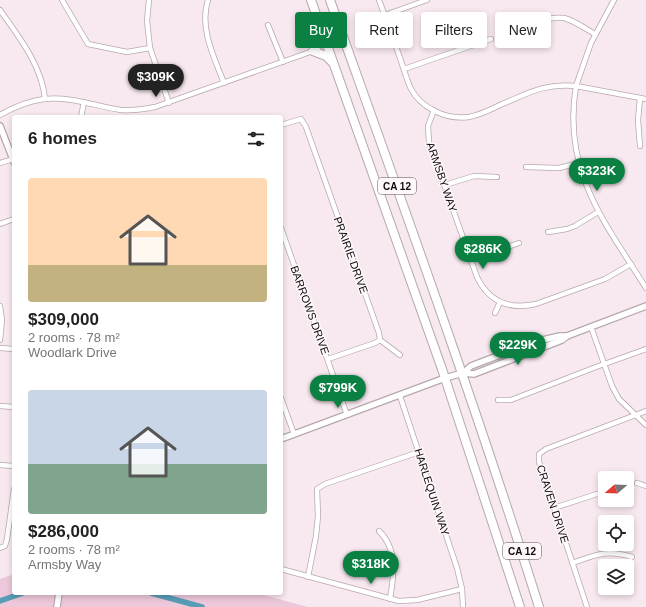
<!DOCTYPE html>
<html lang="en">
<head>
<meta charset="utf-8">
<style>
  :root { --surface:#fff; --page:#f2f2f2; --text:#222; --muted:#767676; --accent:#0b8043 }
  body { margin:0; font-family:Helvetica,sans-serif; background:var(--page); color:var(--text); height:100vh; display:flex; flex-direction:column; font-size:15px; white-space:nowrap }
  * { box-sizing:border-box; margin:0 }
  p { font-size:13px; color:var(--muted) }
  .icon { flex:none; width:22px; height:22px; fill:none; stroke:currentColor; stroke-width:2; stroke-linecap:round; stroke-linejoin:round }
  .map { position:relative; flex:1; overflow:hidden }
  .panel { position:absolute; left:12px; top:115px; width:271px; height:480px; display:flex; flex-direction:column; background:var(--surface); border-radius:4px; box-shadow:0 2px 6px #0003 }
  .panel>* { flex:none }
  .top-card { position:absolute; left:295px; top:12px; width:291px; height:36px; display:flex; gap:8px }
  .needle { width:26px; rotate:251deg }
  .tools { position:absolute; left:598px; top:471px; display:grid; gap:8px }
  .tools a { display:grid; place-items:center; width:36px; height:36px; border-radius:4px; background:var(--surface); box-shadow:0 2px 6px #0003; font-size:20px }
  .price { position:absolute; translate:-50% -34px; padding:0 9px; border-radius:14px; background:var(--accent); color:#fff; font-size:13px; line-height:26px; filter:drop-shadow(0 1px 2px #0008) }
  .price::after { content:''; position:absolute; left:50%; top:24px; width:12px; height:9px; margin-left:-6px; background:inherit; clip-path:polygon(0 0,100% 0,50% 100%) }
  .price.active { background:#222; color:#fff }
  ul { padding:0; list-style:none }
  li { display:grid; align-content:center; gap:8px; height:212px; padding:0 16px }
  li span { display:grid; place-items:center; height:124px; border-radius:4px; color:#555 }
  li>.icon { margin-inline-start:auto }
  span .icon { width:72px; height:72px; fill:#fffc; stroke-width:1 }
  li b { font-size:17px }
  h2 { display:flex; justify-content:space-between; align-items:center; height:48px; padding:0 16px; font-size:17px }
  .pill { padding:0 14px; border-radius:4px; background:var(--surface); box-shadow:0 2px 6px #0003; font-size:14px; line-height:36px }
  .pill.active { background:var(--accent); color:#fff }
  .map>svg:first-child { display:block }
  .green { fill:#edc7da }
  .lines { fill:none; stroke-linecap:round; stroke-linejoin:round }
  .canal { stroke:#579db6; stroke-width:5.5 }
  .minor-casing { stroke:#b7a8af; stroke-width:6 }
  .tertiary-casing { stroke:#b7a8af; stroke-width:8 }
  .trunk-casing { stroke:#b7a8af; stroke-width:10 }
  .minor { stroke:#fff; stroke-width:4.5 }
  .tertiary { stroke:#fff; stroke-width:5.5 }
  .trunk { stroke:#fff; stroke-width:8 }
  .labels { text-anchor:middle; stroke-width:3; stroke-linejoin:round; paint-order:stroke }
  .shield { fill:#fff8fb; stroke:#585255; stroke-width:1 }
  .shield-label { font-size:10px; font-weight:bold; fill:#110b0e }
  .street-label { font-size:11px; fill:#110b0e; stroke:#fff8fb }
</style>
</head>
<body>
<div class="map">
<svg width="646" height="607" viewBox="0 0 646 607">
  <rect width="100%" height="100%" fill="#f8e8f0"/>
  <polygon class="green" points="14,574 14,593 256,593 308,607 0,607 0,579"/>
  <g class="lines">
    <g class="canal">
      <polyline points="151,593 202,607"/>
      <polyline points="0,601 23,593"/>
    </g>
    <defs>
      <g id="minor">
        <polyline points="62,0 88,44 127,52 150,48"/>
        <polyline points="149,0 147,21 150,48 169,103"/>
        <path d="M 208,0 C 199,28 214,57 224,83"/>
        <path d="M 379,0 C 386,19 393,38 400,58 C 403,67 406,77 410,87 C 420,108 446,120 469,117 C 480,115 490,110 500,105 C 529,93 544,83 576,86 L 591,43 L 614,0"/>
        <path d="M 0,10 C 19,37 42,66 45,99"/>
        <polyline points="385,15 427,0"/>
        <polyline points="268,25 283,62"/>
        <path d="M 520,28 C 534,23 549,16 564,18 C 575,21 586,29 595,34"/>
        <polyline points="404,69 491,39"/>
        <polyline points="640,98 638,120 640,146"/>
        <path d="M 646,99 L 576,86 C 562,171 604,221 646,288"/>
        <path d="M 434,110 L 428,126 L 429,142 L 477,277 C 489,302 509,310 536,304 L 605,279 L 631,264"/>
        <path d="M 0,115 C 14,107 28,101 44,99 C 70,96 95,106 121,110 C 132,111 144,109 155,107 L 313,51"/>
        <polyline points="81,117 84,102"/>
        <polyline points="281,125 301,119 306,127 379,333 380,340 375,343 328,359"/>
        <polyline points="0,163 13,159"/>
        <polyline points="526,167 559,168 579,163"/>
        <polyline points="445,185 474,176 497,177"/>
        <polyline points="0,224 14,219"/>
        <polyline points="281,228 347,415"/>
        <polyline points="548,232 567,229 575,226 598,212"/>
        <polyline points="471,260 519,243"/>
        <polyline points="0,306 2,320 0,340"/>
        <polyline points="495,313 500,302"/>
        <polyline points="591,327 612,386 619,399 646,425"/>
        <polyline points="380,340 400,355"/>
        <polyline points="0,348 14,349"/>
        <polyline points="400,396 457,568 462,589 463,607"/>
        <polyline points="281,398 294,434"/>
        <polyline points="498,400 511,400 596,367 646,349"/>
        <polyline points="0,406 14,407"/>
        <polyline points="0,465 14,466"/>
        <polyline points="637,483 646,486"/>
        <polyline points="554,508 597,494 605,493"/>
        <path d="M 379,531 C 398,549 394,576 390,599"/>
        <polyline points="0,548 5,546 7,539 14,489"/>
        <path d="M 572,563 C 596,555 607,549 632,557"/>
        <polyline points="281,569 399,601 417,600 462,589"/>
        <polyline points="308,577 316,536 318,516 317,489 325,484 419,452"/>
        <polyline points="587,607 539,462 539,454 546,449 646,411"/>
      </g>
      <g id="tertiary">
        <polyline points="0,126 14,162"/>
        <polyline points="463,373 471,366 534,342 560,336 567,336"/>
        <polyline points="281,439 445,378 463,373 474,374 562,340 567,336 646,306"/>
        <polyline points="57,607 59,593"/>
      </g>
      <g id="trunk">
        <polyline points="311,0 442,369 520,607"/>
        <path d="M 330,0 C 402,202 475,403 539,607"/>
        <polyline points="321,31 319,43 313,51 326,56 332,62"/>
      </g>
    </defs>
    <use href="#minor" class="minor-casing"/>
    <use href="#tertiary" class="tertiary-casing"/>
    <use href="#trunk" class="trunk-casing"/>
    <use href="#minor" class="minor"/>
    <use href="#tertiary" class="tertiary"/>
    <use href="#trunk" class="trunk"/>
  </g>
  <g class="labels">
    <g class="shield">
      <rect x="378" y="178" width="38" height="16" rx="3"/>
      <rect x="503" y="543" width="38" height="16" rx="3"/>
    </g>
    <g class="shield-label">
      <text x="397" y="190">CA 12</text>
      <text x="522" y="555">CA 12</text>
    </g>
    <g class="street-label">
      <text transform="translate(442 177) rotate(71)" y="4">ARMSBY WAY</text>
      <text transform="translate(351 255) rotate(70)" y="4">PRAIRIE DRIVE</text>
      <text transform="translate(310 310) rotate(70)" y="4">BARROWS DRIVE</text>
      <text transform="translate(432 492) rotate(72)" y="4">HARLEQUIN WAY</text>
      <text transform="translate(553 504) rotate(72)" y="4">CRAVEN DRIVE</text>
    </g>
  </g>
</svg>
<div class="tools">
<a><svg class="needle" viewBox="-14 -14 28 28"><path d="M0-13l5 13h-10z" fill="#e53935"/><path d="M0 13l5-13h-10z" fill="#767676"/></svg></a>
<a><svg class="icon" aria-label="locate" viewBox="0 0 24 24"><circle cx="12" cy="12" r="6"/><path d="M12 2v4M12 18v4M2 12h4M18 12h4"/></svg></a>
<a><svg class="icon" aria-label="layers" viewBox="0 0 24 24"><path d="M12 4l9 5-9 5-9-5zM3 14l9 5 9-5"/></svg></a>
</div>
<b class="price active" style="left:156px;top:98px">$309K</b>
<b class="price" style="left:597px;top:192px">$323K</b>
<b class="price" style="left:483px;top:270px">$286K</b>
<b class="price" style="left:518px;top:366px">$229K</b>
<b class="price" style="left:338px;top:409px">$799K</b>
<b class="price" style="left:371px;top:585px">$318K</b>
<div class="top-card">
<a class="pill active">Buy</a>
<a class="pill">Rent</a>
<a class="pill">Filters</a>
<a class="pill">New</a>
</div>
<section class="panel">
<h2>6 homes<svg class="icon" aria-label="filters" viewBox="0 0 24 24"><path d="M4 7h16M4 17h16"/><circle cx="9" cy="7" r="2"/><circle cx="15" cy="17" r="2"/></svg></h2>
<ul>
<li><span style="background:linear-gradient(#ffd9b3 70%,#c2b280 0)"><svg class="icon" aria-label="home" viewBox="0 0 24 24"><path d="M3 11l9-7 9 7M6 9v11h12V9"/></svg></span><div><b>$309,000</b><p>2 rooms · 78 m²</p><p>Woodlark Drive</p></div></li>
<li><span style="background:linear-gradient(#c9d6e8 60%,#7fa58c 0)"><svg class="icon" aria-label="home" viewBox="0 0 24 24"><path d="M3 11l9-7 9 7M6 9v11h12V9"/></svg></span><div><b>$286,000</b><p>2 rooms · 78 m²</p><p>Armsby Way</p></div></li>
</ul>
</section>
</div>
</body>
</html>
